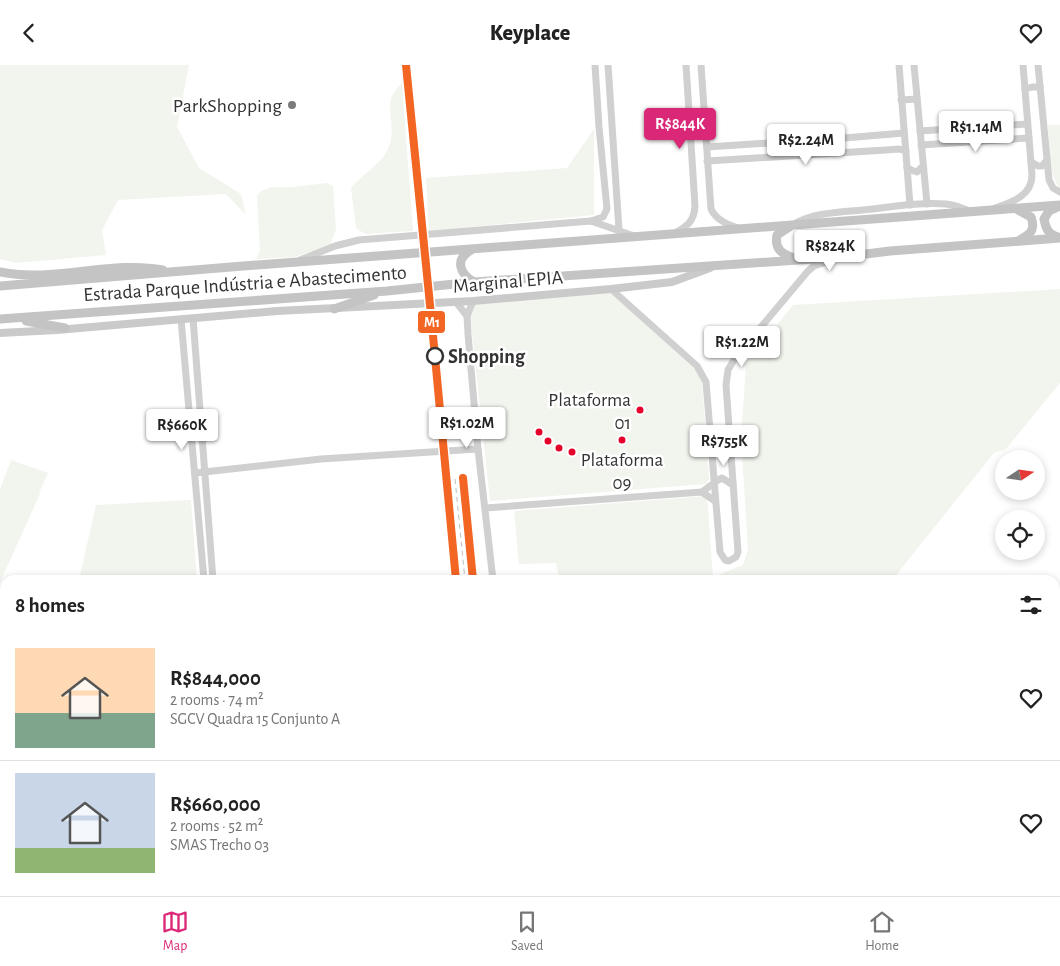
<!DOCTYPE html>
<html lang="en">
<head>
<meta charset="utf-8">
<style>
  :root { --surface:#fff; --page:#f2f2f2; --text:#222; --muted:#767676; --line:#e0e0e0; --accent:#db2777 }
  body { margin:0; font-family:"Alegreya Sans",sans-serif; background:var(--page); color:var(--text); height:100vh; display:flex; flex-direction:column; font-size:19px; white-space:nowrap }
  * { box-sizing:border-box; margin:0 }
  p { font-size:16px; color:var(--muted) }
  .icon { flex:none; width:28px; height:28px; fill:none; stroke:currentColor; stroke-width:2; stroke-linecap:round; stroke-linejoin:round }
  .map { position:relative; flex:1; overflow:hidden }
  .drawer { position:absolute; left:0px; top:510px; width:1060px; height:321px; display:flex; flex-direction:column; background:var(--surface); border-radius:15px 15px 0 0; box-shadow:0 2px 8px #0003 }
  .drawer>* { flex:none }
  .needle { width:32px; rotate:77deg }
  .controls { position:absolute; left:995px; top:385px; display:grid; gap:10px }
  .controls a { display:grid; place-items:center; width:50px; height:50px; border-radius:50%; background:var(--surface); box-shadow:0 2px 8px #0003; font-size:25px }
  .price { position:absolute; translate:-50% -42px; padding:0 11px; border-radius:5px; background:#fff; color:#222; font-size:16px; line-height:32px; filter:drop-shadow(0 1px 2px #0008) }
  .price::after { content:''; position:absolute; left:50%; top:30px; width:15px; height:11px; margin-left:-8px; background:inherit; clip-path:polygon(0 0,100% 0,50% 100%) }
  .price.on { background:var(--accent); color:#fff }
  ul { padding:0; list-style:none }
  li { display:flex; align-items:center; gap:15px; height:125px; padding:0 15px }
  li+li { border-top:1px solid var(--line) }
  li span { display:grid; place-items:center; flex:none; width:140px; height:100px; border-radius:0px; color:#555 }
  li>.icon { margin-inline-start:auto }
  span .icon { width:60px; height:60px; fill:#fffc; stroke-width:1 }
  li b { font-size:21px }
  h2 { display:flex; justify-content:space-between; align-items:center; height:60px; padding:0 15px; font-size:21px }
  header { display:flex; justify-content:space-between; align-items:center; height:65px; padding:0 15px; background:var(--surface); font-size:22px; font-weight:800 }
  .tab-bar { display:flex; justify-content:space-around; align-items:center; height:70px; border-top:1px solid var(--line); background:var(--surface); font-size:14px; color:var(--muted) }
  .tab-bar a { display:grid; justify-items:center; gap:2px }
  .tab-bar .on { color:var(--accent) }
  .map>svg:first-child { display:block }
  .green { fill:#f1f5ed }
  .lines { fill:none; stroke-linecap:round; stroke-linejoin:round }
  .street { stroke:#d7d7d7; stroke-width:5 }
  .secondary { stroke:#d0d0d0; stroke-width:7 }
  .primary { stroke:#cacaca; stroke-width:8 }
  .highway { stroke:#c4c4c4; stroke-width:9 }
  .rail { stroke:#bebebe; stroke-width:1; stroke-dasharray:5 4; stroke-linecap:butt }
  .metro-1-casing { stroke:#fff; stroke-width:11 }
  .metro-1 { stroke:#f26522; stroke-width:8 }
  .poi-dot { fill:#7a7a7a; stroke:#fff; stroke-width:2 }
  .stop-dot { fill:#fff; stroke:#333; stroke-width:2.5 }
  .bus-dot { fill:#e4002b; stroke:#fff; stroke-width:2 }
  .labels { text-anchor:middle; stroke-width:5; stroke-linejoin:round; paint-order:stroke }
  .bus-label { font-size:19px; fill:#333; stroke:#fff; text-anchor:end }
  .poi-label { font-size:20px; fill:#333; stroke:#fff; text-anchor:end }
  .street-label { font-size:20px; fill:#333; stroke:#fff }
  .stop-label { font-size:20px; font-weight:bold; fill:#333; stroke:#fff; text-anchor:start }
  .line-badge { stroke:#fff; stroke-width:2 }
  .badge-label { font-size:14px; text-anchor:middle; font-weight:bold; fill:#fff }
</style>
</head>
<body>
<header><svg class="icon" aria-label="back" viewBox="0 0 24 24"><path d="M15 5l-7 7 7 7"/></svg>Keyplace<svg class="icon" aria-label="heart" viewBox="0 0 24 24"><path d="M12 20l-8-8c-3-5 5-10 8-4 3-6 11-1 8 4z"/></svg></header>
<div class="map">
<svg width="1060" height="831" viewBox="0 0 1060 831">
  <rect width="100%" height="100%" fill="#fff"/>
  <g class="green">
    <polygon points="0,0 189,0 177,62 199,103 241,129 246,150 226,129 118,135 102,165 106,190 16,198 0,194"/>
    <path d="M 402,18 L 413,166 L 365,169 L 356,163 L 351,123 C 362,109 380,101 388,84 C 396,69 388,49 391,34 C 392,29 398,22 402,18 Z"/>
    <path d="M 1060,60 L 1060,123 C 1047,107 1049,80 1048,60 Z"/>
    <polygon points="594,64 594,150 429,166 426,113 567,103"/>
    <polygon points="327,118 333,121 336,165 330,180 295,192 256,194 260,186 257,131 261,126 272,122 292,122"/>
    <polygon points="1060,224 1060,318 1006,384 994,388 892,515 580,515 580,512 559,512 556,498 519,499 514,446 707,431 713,512 743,500 748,484 741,373 746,299 793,240"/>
    <polygon points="608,227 614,231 697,306 702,316 709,413 706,419 490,436 470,249 475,239"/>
    <polygon points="11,395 48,408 39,428 40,429 0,517 0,424"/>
    <polygon points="191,435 197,515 79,515 96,440"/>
    <rect x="153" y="826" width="253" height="5"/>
  </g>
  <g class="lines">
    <polyline class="street" points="798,831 802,826"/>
    <g class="secondary">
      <polyline points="608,0 619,165"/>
      <path d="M 701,0 L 711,144 C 716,155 727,159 738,163"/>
      <polyline points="899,0 910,140"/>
      <polyline points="914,0 927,139"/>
      <polyline points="1038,0 1049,115 1053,123 1060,127"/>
      <polyline points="1025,24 1032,22 1040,22"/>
      <polyline points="901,35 917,34"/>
      <polyline points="920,66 1027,59"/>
      <polyline points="921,80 1029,73"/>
      <polyline points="707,82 844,73 904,68"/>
      <polyline points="707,96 886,85 899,84 906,86"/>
      <polyline points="1031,97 1038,101 1042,101 1047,95"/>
      <polyline points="907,102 911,105 917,107 923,101"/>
      <path d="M 995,143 C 1012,137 1032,131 1032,110 L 1023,0"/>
      <polyline points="591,156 603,152 607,144 599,62 595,0"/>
      <path d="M 794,159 C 816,146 847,147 873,144 C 897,141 922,137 946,139 C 955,140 963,143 971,147"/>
      <path d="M 675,168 C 688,161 694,156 695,141 L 686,0"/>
      <polyline points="300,195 335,181 359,175 591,156 637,172"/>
      <polyline points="611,224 697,301 706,317 720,487 725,495 729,496 736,492 738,487 726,320 728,305 735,293 808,206 814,201 833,195"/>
      <polyline points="473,236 467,251 468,269 478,384 493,515"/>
      <polyline points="456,237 467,251"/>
      <polyline points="193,253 213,515"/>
      <polyline points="181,254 204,515"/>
      <polyline points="195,408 321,394 478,384"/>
      <polyline points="702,427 718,415 722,413 733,420"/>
      <polyline points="485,443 702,427 715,436"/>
      <polyline points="433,826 434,831"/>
      <polyline points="521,826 521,831"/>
      <polyline points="537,826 537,831"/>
      <polyline points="1031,826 1037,831"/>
      <polyline points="589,831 593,826"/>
    </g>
    <polyline class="primary" points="0,268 57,265 277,246 473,236 611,224 672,217 710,203"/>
    <g class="highway">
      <path d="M 1058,142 L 1049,146 L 1044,154 C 1046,164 1048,169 1058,172"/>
      <path d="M 1018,145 L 1031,152 C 1035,163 1032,169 1021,174"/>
      <path d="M 791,161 L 777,170 C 774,184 782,189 794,193"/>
      <path d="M 471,185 C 454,195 460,209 474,217"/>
      <path d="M 0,207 C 54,218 110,195 163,205"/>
      <polyline points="0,221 243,201 1060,140"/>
      <polyline points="334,244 374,230"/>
      <polyline points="0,254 387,226 474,217 842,192 890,186 1060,173"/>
      <polyline points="26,256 65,263"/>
    </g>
    <g class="rail">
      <polyline points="463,413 473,515"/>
      <polyline points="455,414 465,515"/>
    </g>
    <defs>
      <g id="metro-1">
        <polyline points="406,0 432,260 456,515"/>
        <polyline points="463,413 473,515"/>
      </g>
    </defs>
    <use href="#metro-1" class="metro-1-casing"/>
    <use href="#metro-1" class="metro-1"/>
  </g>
  <circle class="poi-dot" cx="292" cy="40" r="5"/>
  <circle class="stop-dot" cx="435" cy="291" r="8"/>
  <g class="bus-dot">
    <circle cx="640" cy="345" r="4.5"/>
    <circle cx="539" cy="367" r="4.5"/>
    <circle cx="622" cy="375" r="4.5"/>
    <circle cx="548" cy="376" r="4.5"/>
    <circle cx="559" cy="383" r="4.5"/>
    <circle cx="572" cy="387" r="4.5"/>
  </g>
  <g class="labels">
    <g class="bus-label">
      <text x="631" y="341">Plataforma<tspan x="631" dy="23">01</tspan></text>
      <text x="622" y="401" text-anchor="middle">Plataforma<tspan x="622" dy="23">09</tspan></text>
    </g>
    <g class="poi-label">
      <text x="282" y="47">ParkShopping</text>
    </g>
    <g class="street-label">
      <text transform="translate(508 216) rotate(-5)" y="7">Marginal EPIA</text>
      <text transform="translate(245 218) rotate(-4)" y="7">Estrada Parque Indústria e Abastecimento</text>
    </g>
    <g class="stop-label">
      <text x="448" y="298">Shopping</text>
    </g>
  </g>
  <rect class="line-badge" x="417" y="245" width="29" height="24" rx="5" fill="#f26522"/>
  <g class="badge-label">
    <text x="432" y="262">M1</text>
  </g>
</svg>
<div class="controls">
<a><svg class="needle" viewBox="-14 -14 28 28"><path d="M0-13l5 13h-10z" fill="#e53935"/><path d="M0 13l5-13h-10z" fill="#767676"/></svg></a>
<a><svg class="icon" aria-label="locate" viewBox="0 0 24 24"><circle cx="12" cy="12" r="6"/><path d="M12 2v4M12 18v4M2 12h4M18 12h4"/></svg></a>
</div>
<b class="price on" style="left:680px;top:85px">R$844K</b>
<b class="price" style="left:976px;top:88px">R$1.14M</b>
<b class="price" style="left:806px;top:101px">R$2.24M</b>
<b class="price" style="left:830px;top:207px">R$824K</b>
<b class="price" style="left:742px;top:303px">R$1.22M</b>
<b class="price" style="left:467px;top:384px">R$1.02M</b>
<b class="price" style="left:182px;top:386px">R$660K</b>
<b class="price" style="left:724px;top:402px">R$755K</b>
<section class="drawer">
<h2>8 homes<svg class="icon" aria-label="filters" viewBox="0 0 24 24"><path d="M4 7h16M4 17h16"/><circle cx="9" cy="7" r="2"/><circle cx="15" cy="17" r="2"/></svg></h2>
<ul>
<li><span style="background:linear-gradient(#ffd9b3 65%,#7fa58c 0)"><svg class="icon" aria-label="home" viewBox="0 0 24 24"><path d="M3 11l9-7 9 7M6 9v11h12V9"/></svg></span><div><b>R$844,000</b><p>2 rooms · 74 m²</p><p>SGCV Quadra 15 Conjunto A</p></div><svg class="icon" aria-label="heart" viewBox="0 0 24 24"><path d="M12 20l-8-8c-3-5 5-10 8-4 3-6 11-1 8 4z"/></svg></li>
<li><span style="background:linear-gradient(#c9d6e8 75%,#8fb573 0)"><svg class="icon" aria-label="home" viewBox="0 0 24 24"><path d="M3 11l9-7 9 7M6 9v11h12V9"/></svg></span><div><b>R$660,000</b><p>2 rooms · 52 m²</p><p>SMAS Trecho 03</p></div><svg class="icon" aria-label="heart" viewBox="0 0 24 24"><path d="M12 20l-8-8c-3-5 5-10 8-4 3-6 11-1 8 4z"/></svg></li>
</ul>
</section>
</div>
<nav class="tab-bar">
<a class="on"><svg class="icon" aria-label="map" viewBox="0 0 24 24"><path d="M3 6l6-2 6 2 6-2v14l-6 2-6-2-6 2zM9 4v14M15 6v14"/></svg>Map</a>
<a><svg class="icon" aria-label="saved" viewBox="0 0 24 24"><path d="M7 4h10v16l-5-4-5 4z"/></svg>Saved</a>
<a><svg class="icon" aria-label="home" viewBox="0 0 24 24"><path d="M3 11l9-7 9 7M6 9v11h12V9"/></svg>Home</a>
</nav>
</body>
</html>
